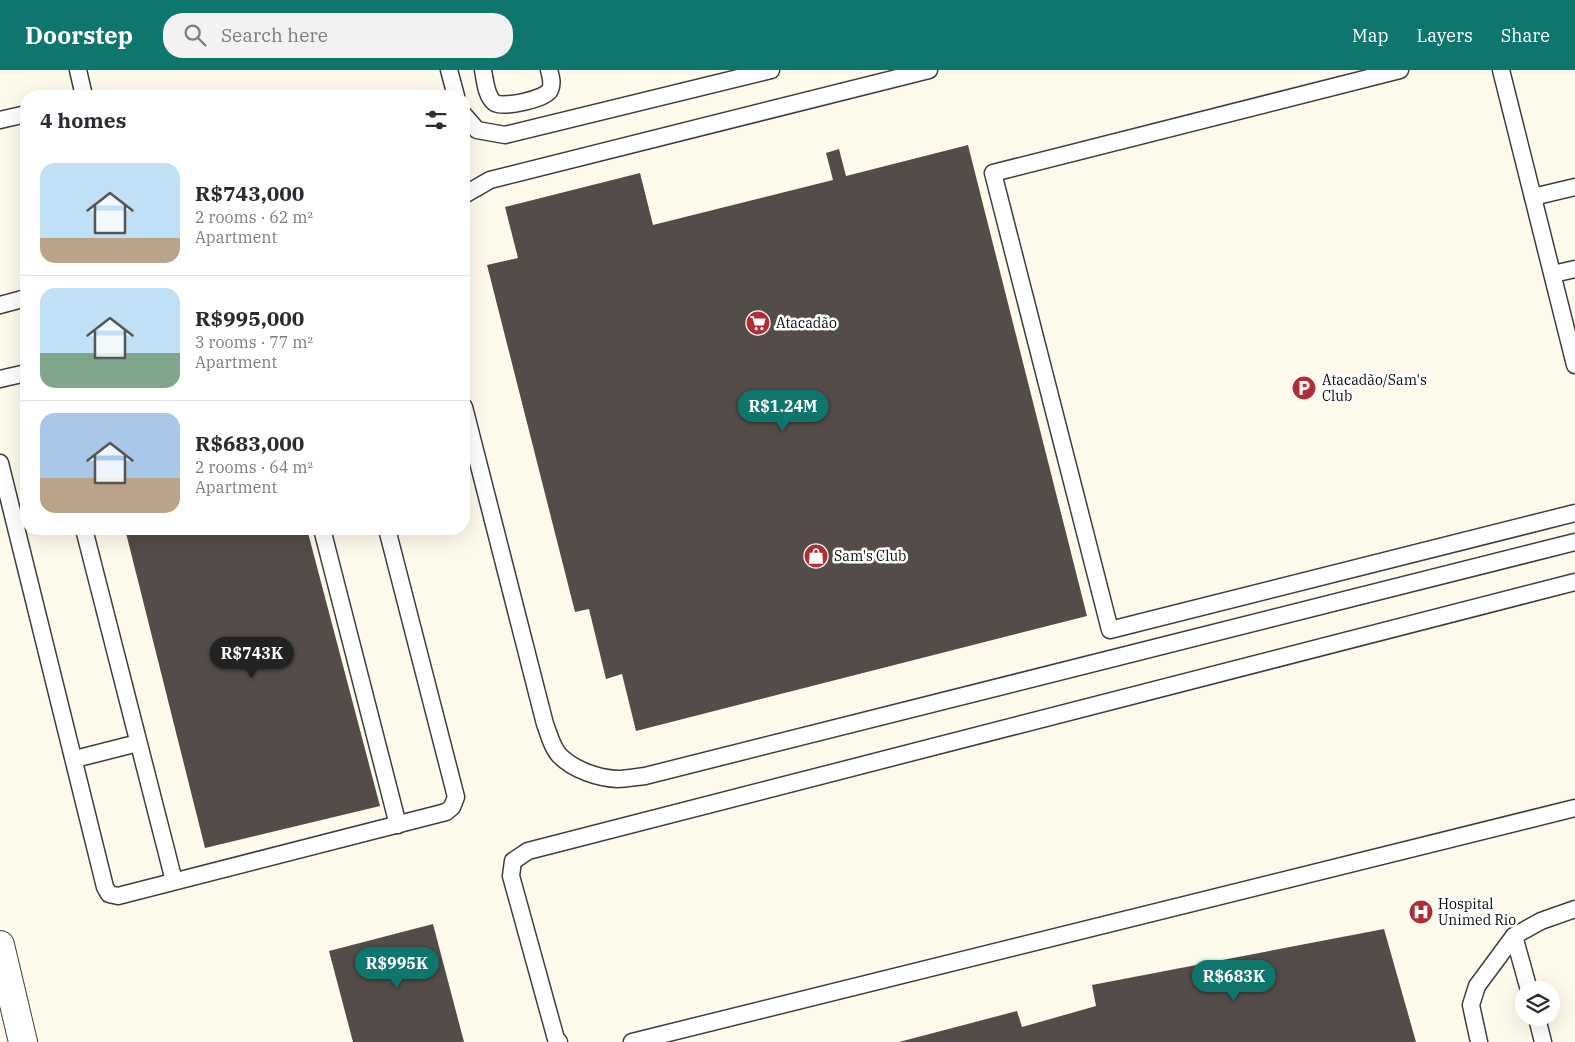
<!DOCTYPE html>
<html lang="en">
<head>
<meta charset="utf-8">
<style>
  :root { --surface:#fff; --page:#f2f2f3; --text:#2b2b33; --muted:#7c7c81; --line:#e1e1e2; --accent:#0f766e }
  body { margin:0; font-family:"IBM Plex Serif",serif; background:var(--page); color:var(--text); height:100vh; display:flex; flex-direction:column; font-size:19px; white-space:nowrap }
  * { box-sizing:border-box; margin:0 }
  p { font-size:16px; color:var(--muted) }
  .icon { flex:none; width:28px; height:28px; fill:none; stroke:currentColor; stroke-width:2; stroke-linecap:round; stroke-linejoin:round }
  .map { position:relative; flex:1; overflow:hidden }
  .panel { position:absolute; left:20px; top:20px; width:450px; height:445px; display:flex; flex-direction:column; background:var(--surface); border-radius:20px; box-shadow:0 5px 20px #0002 }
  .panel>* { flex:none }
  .controls { position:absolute; left:1515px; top:911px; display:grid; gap:10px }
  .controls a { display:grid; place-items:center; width:45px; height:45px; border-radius:50%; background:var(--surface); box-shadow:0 5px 20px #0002; font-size:25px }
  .price { position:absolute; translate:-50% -42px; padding:0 11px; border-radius:18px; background:var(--accent); color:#fff; font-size:16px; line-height:32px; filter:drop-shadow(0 1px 2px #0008) }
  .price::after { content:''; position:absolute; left:50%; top:30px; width:15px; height:11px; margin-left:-8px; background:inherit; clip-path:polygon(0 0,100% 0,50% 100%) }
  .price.active { background:#222; color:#fff }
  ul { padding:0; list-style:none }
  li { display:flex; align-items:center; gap:15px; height:125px; padding:0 20px }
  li+li { border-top:1px solid var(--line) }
  li span { display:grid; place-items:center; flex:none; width:140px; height:100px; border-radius:15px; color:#555 }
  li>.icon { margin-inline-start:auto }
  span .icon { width:60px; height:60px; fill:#fffc; stroke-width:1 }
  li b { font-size:21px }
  h2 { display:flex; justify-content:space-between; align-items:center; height:60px; padding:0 20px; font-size:21px }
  header { display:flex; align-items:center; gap:30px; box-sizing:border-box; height:70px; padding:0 25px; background:var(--accent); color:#fff }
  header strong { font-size:24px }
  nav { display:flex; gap:28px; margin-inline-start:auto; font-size:18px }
  .search { width:350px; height:45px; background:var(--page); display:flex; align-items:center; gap:12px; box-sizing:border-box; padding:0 18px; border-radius:20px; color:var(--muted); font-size:19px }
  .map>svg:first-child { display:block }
  .building { fill:#534c48 }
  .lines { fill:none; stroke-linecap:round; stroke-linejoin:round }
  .service-casing { stroke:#3e3e3e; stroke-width:19 }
  .tertiary-casing { stroke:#3e3e3e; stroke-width:30 }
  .service { stroke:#fff; stroke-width:16 }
  .tertiary { stroke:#fff; stroke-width:28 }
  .labels { text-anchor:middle; stroke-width:5; stroke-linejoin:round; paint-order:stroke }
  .poi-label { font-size:14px; fill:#0b0b0b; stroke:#fff; text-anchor:start }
</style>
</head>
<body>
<header>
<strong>Doorstep</strong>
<div class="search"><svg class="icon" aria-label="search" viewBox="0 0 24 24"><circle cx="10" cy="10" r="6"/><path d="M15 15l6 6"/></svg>Search here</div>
<nav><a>Map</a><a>Layers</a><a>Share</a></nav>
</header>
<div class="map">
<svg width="1575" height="972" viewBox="0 0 1575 972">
  <rect width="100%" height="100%" fill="#fefaeb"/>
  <g class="building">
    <polygon points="968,75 1087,546 636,661 622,604 606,609 589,539 575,542 487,195 518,188 505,137 640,103 653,155 833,110 826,83 839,79 846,106"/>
    <polygon points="125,459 307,459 380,736 205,778"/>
    <polygon points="433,854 464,972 353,972 329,881"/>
    <polygon points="1384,859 1416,972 899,972 1017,941 1022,957 1096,936 1092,915"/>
  </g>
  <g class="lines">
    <defs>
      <g id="service">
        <polyline points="78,0 84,26"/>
        <polyline points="449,0 456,26"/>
        <path d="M 483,0 C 485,10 486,27 495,33 C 504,38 546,29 550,20 C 553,13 551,7 549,0"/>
        <polyline points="1400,0 993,103 1110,560 1575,443"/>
        <polyline points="1501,0 1575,295"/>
        <polyline points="464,45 477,60 505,65 771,0"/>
        <polyline points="0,50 26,44"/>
        <polyline points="464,125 490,110 929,0"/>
        <polyline points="1533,127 1575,117"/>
        <polyline points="1553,204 1575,199"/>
        <polyline points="0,235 26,228"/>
        <polyline points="0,309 26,303"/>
        <path d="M 464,337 L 545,654 C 549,664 552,678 560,686 C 574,700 598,708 617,709 C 626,709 636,707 645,706 L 1575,472"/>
        <polyline points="0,393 105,817 109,824 118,826 446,742 452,737 456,727 387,459"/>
        <polyline points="84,459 174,811"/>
        <polyline points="322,459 398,755"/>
        <polyline points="75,689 138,673"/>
        <polyline points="1514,866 1529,920"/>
        <polyline points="1537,948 1543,972"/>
        <polyline points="559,972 556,969 511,806 513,791 528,781 1575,512"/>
        <polyline points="632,972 1575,738"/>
        <polyline points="1479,972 1471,935 1477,916 1514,866 1541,851 1575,839"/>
      </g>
      <polyline id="tertiary" points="0,875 23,972"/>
    </defs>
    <use href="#service" class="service-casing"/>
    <use href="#tertiary" class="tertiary-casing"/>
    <use href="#service" class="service"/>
    <use href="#tertiary" class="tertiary"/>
  </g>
  <defs>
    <symbol id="supermarket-disc" viewBox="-11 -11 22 22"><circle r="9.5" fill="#b02e33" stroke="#fff"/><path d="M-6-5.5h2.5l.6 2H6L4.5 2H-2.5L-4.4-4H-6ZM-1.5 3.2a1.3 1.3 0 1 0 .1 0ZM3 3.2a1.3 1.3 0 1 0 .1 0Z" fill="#fff"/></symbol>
    <symbol id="parking-disc" viewBox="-11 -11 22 22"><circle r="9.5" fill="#b02e33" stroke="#fff"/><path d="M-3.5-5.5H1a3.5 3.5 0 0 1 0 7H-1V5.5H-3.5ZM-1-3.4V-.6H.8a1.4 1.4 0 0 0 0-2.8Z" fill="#fff"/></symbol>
    <symbol id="shop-disc" viewBox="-11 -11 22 22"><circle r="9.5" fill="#b02e33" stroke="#fff"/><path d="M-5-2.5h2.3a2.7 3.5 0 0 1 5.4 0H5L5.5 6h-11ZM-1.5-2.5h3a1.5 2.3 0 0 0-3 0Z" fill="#fff"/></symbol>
    <symbol id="hospital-disc" viewBox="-11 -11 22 22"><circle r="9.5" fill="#b02e33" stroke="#fff"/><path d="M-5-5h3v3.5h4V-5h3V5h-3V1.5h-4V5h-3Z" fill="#fff"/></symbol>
  </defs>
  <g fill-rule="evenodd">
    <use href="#supermarket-disc" x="744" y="239" width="28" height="28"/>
    <use href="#parking-disc" x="1290" y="304" width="28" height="28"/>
    <use href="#shop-disc" x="802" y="472" width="28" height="28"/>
    <use href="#hospital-disc" x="1407" y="828" width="28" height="28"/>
  </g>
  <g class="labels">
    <g class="poi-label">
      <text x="776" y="258">Atacadão</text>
      <text x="1322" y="315">Atacadão/Sam's<tspan x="1322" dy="16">Club</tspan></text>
      <text x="834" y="491">Sam's Club</text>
      <text x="1438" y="839">Hospital<tspan x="1438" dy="16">Unimed Rio</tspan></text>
    </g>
  </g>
</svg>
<div class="controls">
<a><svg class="icon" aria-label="layers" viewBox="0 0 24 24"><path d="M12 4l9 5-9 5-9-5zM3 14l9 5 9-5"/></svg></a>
</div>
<b class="price" style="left:783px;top:362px">R$1.24M</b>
<b class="price active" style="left:252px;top:609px">R$743K</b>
<b class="price" style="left:397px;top:919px">R$995K</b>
<b class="price" style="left:1234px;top:932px">R$683K</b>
<section class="panel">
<h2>4 homes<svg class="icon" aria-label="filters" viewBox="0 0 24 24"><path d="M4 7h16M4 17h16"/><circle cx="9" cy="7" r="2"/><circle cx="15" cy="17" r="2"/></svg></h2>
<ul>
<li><span style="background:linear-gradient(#bfe0f5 75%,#b9a48a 0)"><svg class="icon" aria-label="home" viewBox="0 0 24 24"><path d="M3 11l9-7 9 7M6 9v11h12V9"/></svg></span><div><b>R$743,000</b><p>2 rooms · 62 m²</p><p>Apartment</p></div></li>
<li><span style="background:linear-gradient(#bfe0f5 65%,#7fa58c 0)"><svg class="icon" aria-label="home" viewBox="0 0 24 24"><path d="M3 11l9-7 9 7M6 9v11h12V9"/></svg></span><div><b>R$995,000</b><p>3 rooms · 77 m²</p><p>Apartment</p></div></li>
<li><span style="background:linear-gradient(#a9c7e8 65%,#b9a48a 0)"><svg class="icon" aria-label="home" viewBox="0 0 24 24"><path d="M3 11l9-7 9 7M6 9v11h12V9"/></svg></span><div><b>R$683,000</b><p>2 rooms · 64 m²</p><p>Apartment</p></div></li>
</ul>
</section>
</div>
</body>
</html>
